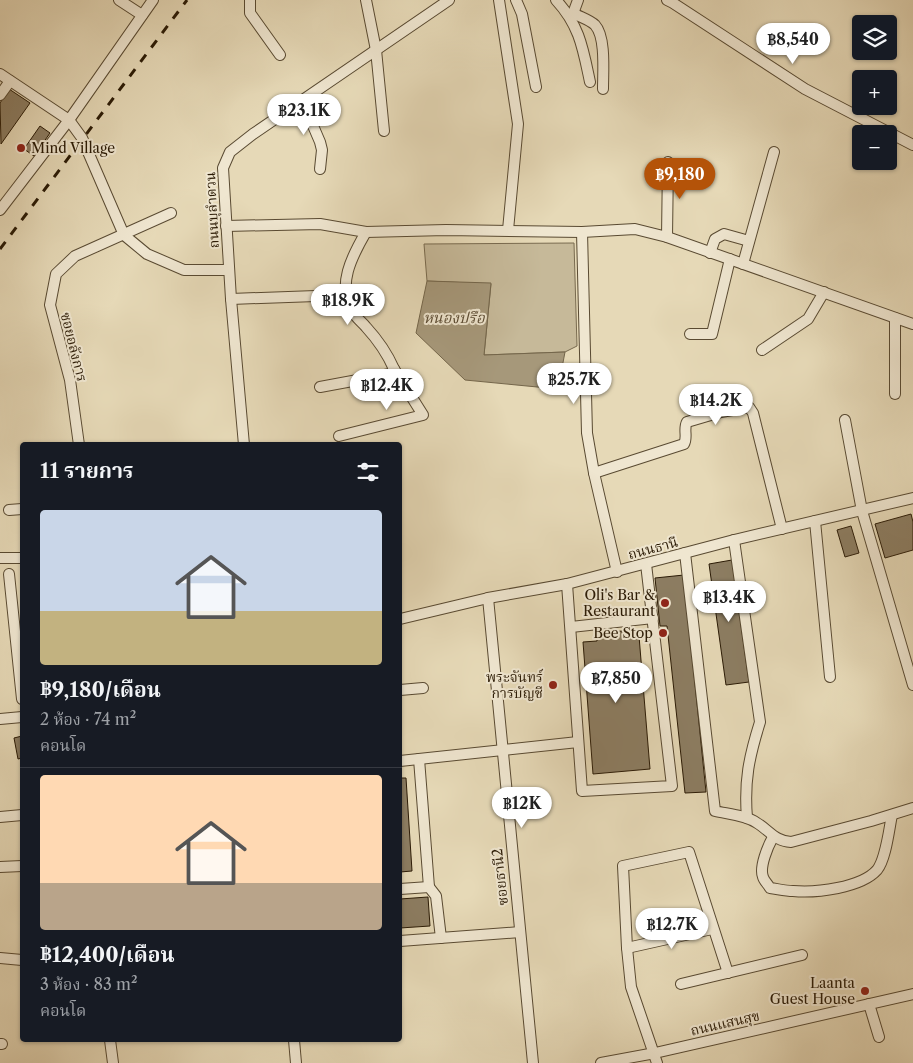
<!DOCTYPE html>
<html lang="th">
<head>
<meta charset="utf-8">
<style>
  :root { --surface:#171b24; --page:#242831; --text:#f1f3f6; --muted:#9ea1a6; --line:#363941; --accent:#b45309 }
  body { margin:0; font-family:"Libre Caslon Text","Noto Serif Thai",serif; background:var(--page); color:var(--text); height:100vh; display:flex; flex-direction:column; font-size:19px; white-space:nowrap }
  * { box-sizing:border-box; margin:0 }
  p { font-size:16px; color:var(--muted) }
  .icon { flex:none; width:28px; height:28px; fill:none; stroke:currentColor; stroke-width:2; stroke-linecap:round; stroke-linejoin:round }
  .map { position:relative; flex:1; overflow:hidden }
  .sheet { position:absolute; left:20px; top:442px; width:382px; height:600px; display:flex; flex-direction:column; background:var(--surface); border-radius:5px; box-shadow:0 1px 4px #0004 }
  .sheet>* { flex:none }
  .controls { position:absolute; left:852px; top:15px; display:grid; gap:10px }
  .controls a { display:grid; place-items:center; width:45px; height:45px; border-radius:5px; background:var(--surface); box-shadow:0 1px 4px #0004; font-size:25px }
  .price { position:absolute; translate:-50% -42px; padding:0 11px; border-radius:18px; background:#fff; color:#222; font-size:16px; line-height:32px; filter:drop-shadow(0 1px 2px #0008) }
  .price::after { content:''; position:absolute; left:50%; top:30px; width:15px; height:11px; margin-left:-8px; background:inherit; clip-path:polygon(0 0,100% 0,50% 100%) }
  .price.active { background:var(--accent); color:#fff }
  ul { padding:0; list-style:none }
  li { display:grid; align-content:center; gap:10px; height:265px; padding:0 20px }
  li+li { border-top:1px solid var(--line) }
  li span { display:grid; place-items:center; height:155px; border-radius:5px; color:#555 }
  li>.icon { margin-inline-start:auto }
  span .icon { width:90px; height:90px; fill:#fffc; stroke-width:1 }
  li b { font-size:21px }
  h2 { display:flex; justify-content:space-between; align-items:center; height:60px; padding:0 20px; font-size:21px }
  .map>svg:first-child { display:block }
  .green { fill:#c6b999; stroke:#786a4f }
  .water { fill:#a6987a; stroke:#74664b }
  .building { fill:#8c7d62; stroke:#2a1a05 }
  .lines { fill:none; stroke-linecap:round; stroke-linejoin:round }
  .minor-casing { stroke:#594a32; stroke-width:12 }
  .minor { stroke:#efe6d0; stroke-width:10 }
  .rail { stroke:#2a1a05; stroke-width:3; stroke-dasharray:9 9; stroke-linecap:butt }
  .poi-dot { fill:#8f2418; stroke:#efe6d0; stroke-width:2 }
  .labels { text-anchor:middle; stroke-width:4; stroke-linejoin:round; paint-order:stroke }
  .poi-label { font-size:14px; fill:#2a1a05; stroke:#efe6d0; text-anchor:end }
  .street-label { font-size:14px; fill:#2a1a05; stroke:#efe6d0 }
  .water-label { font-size:15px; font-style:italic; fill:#5c4c34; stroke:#efe6d0 }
</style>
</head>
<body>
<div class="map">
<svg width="913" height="1063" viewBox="0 0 913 1063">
  <rect width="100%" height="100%" fill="#e6d9b7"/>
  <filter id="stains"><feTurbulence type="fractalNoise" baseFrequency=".004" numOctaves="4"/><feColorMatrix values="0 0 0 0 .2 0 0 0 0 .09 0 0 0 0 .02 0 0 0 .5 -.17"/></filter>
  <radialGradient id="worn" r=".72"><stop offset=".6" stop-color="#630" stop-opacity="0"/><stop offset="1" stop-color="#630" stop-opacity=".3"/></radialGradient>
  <polygon class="green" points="574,243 577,346 565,352 484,355 491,284 427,281 424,244"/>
  <polygon class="water" points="427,281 491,283 484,355 565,352 558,389 465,380 416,333"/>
  <g class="building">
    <polygon points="9,89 30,103 1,144 0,103"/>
    <polygon points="40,126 50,133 34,156 24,149"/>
    <polygon points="911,514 913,522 913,550 885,558 875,524"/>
    <polygon points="851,526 859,553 845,557 837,530"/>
    <polygon points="732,560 749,682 726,685 709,564"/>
    <polygon points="684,575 706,792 685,793 667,626 660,626 655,578"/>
    <polygon points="622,631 623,638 639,636 650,769 593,774 583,642 597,641 597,633"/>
    <polygon points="22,736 22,758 18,759 14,738"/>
    <polygon points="400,778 406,778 412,871 400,872"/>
    <polygon points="428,897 430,926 400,928 400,899"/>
  </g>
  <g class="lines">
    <defs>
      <g id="minor">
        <polyline points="119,0 142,15"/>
        <polyline points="250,0 250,13 280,55"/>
        <polyline points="366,0 376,50 384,131"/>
        <polyline points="499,0 518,124 508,230"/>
        <polyline points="516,0 522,14 536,87"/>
        <path d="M 556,0 C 580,26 583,49 590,82"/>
        <polyline points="667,0 673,3 805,89 913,145"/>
        <path d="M 573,13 C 580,17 590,20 595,25 C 606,37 603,72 603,89"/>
        <polyline points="571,19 578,0"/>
        <polyline points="0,74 69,120 82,138 124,235 147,254 184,270 229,270"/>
        <polyline points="0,95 10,81"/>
        <polyline points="302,100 320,142 322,150 320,169"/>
        <polyline points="0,210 69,120 153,0"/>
        <polyline points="226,226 320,224 366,232 446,230 582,232 635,229 667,237 913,324"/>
        <polyline points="582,232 587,433 594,473 617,572"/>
        <polyline points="667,237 668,162"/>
        <polyline points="710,253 715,239 724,234 749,241"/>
        <polyline points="743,264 774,152"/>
        <polyline points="231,299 316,296"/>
        <polyline points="690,334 712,334 730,259"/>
        <polyline points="762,350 808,319 824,292"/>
        <path d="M 320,387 L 390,374 L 394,369 C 387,353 378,340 366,327 C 362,322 356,318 353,312 C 336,286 352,256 366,232"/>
        <polyline points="895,394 895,318"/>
        <polyline points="845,420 862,511 913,685"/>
        <polyline points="339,436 423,415 394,369"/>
        <polyline points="79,445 70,380 50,305 56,274 75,256 171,213"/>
        <polyline points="244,445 231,299 223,168 230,152 253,134 449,0"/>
        <path d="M 594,473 L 684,444 C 688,437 683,429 687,422 L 721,412 L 749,407 L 753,413 L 782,529"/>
        <polyline points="9,510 22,509"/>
        <polyline points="815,521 830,677"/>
        <path d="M 734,540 L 760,722 C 749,757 744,781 747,818"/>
        <path d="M 685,553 L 715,811 C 728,814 746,815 757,823 C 770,831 775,841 791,842 L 871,821 L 913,808"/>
        <polyline points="0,558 22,558"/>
        <polyline points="9,574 22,699"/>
        <polyline points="567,584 582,791 672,786 646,564"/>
        <polyline points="488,598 533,1063"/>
        <polyline points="400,619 488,598 567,584 734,540 913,498"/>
        <polyline points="571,627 653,618"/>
        <polyline points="400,690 423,688"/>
        <polyline points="0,719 22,717"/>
        <polyline points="419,759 429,887"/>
        <polyline points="400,761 578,742"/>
        <polyline points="0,817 22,815"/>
        <path d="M 773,837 C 768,846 759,867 763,877 C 764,881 768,884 770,888 C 778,889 785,891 793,891 C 816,893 861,888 877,870 C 886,859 889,829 892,815"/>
        <polyline points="0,867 22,866"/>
        <polyline points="400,889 429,887 436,896 441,938"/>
        <polyline points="400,941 520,932"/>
        <polyline points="627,948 712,929"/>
        <polyline points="0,958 22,960"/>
        <polyline points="681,984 802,955"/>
        <polyline points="869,1004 879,1037"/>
        <polyline points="110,1040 113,1063"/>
        <polyline points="294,1040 296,1063"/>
        <polyline points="0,1044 2,1044"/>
        <polyline points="601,1063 655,1053 913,994"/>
        <polyline points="657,1063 631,987 627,948 623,866 689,852 728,973"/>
      </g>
    </defs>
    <use href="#minor" class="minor-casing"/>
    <use href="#minor" class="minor"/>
    <polyline class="rail" points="0,249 187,0"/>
  </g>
  <g class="poi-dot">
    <circle cx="21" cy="148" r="5"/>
    <circle cx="665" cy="603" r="5"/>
    <circle cx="663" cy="633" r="5"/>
    <circle cx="553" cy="685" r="5"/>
    <circle cx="865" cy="991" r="5"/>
  </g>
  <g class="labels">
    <g class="poi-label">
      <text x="31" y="153" text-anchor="start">Mind Village</text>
      <text x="655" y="600">Oli's Bar &amp;<tspan x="655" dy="16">Restaurant</tspan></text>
      <text x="653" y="638">Bee Stop</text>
      <text x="543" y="682">พระจันทร์<tspan x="543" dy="16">การบัญชี</tspan></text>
      <text x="855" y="988">Laanta<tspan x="855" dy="16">Guest House</tspan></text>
    </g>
    <g class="street-label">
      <text transform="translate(212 210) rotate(-93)" y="5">ถนนบุลำดวน</text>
      <text transform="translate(74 347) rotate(76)" y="5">ซอยอลังการ</text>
      <text transform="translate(653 548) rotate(-15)" y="5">ถนนธานี</text>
      <text transform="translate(500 877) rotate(-96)" y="5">ซอยธานี2</text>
      <text transform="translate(725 1023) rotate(-13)" y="5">ถนนแสนสุข</text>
    </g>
    <g class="water-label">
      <text x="454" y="323">หนองปรือ</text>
    </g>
  </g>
  <rect width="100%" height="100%" filter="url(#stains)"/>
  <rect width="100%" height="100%" fill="url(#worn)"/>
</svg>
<div class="controls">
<a><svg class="icon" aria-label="layers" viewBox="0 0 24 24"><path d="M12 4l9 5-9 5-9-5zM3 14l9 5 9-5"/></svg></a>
<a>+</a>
<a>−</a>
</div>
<b class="price" style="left:793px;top:65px">฿8,540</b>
<b class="price" style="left:304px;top:136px">฿23.1K</b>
<b class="price active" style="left:680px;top:200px">฿9,180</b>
<b class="price" style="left:348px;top:326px">฿18.9K</b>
<b class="price" style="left:574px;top:405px">฿25.7K</b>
<b class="price" style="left:387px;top:411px">฿12.4K</b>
<b class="price" style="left:716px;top:426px">฿14.2K</b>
<b class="price" style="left:729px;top:623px">฿13.4K</b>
<b class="price" style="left:616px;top:704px">฿7,850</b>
<b class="price" style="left:522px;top:829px">฿12K</b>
<b class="price" style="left:672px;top:950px">฿12.7K</b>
<section class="sheet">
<h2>11 รายการ<svg class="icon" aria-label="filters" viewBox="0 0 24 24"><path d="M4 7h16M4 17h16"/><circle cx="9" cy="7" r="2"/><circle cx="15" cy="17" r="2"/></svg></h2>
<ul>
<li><span style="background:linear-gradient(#c9d6e8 65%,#c2b280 0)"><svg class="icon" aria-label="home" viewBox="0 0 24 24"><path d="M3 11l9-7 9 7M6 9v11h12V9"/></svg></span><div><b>฿9,180/เดือน</b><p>2 ห้อง · 74 m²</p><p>คอนโด</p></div></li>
<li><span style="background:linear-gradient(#ffd9b3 70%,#b9a48a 0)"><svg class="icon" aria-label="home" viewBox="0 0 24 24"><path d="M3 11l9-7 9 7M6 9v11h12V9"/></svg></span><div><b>฿12,400/เดือน</b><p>3 ห้อง · 83 m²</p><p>คอนโด</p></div></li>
</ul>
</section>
</div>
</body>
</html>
